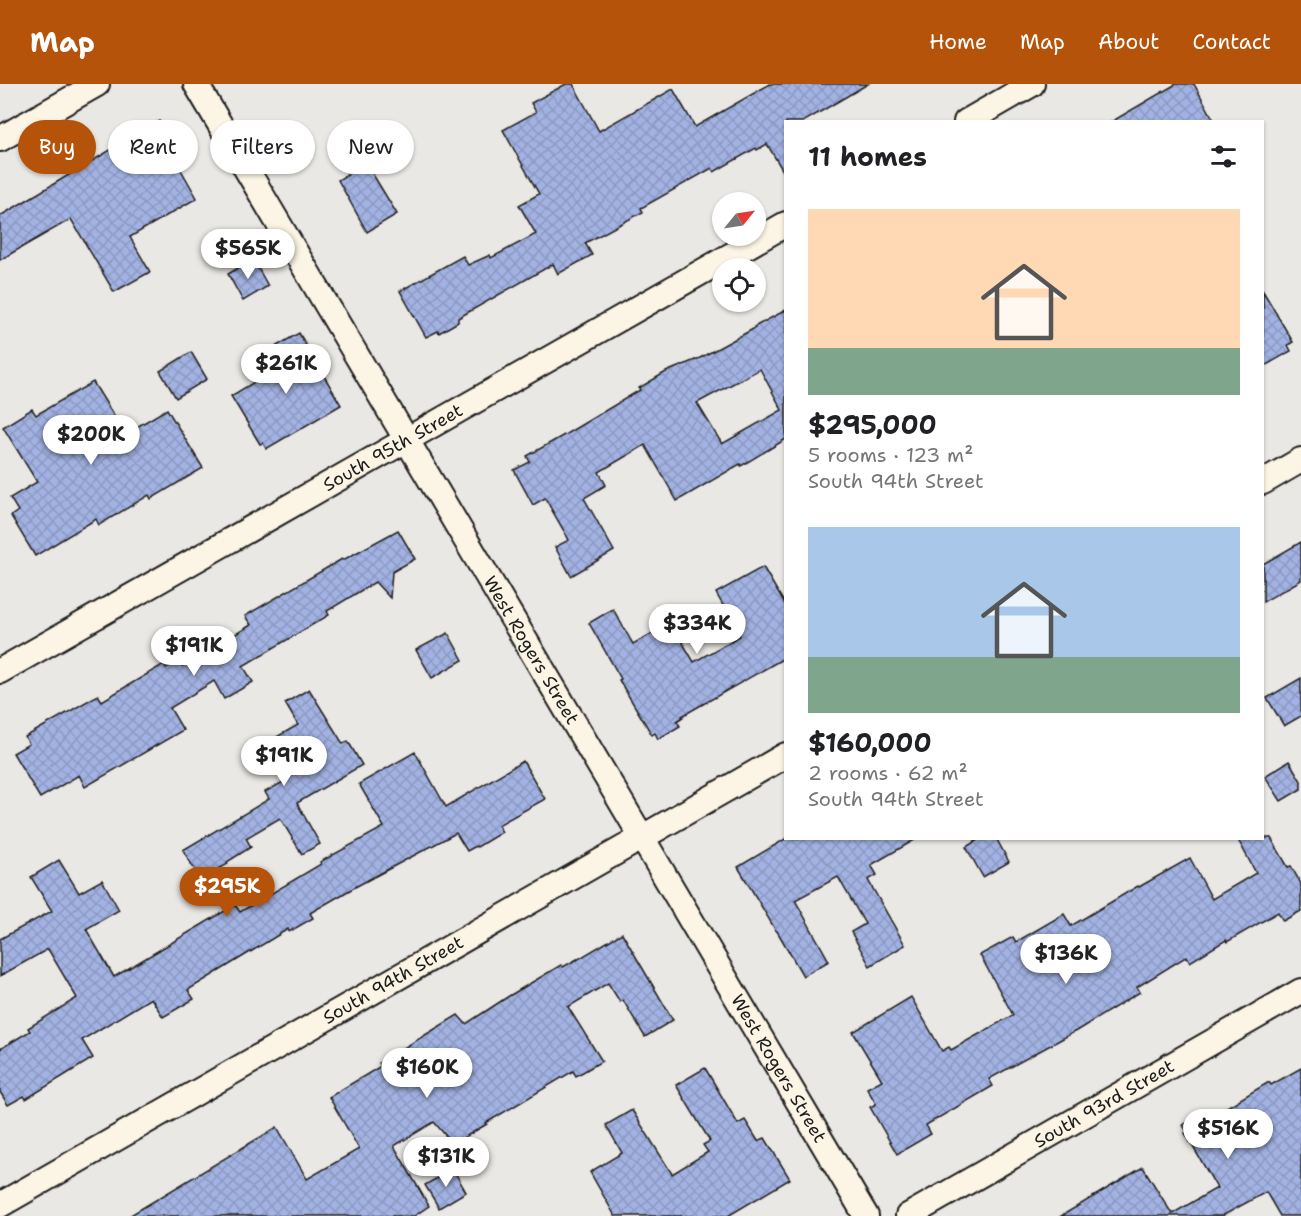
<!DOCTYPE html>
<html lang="en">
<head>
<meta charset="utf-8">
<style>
  :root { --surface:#fff; --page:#f6f6f6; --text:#202124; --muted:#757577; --accent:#b45309 }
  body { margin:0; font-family:"Shantell Sans",sans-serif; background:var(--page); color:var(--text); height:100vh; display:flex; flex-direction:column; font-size:22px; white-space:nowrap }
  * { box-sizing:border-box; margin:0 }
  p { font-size:20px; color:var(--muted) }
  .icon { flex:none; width:33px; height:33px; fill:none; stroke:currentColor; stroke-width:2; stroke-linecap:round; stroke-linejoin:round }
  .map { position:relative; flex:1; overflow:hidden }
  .panel { position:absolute; left:784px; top:36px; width:480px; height:720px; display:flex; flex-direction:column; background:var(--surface); border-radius:0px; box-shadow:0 2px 4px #0004 }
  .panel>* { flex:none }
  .hud { position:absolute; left:18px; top:36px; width:570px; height:54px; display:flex; gap:12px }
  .needle { width:39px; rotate:60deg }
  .controls { position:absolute; left:712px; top:108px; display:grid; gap:12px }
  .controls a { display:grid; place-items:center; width:54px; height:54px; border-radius:50%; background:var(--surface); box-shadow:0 2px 4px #0004; font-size:30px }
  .price { position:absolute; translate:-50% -51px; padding:0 14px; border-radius:21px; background:#fff; color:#222; font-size:20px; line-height:39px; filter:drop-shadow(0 2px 3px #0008) }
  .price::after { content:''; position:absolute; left:50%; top:36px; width:18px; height:14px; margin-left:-9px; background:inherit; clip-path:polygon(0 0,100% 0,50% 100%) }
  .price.active { background:var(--accent); color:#fff }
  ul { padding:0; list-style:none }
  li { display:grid; align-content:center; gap:12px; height:318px; padding:0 24px }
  li span { display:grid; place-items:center; height:186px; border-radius:0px; color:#555 }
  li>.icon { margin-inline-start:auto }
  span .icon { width:108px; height:108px; fill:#fffc; stroke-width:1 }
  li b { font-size:26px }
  h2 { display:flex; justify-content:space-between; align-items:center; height:72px; padding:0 24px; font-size:26px }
  .pill { padding:0 21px; border-radius:27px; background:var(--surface); box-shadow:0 2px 4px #0004; font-size:21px; line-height:54px }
  .pill.active { background:var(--accent); color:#fff }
  header { display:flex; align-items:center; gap:36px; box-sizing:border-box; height:84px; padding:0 30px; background:var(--accent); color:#fff }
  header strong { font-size:28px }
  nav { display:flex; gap:33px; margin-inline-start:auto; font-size:21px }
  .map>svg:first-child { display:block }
  .building { fill:url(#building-cross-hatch); stroke:#1c1c1c; stroke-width:1.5; fill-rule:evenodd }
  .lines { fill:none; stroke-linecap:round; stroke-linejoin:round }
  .minor-casing { stroke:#1c1c1c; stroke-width:28 }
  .minor { stroke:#fcf5e5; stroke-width:24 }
  .labels { text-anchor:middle; stroke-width:4.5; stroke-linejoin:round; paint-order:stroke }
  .street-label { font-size:18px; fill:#1c1c1c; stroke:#fcf5e5 }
</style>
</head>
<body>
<header>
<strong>Map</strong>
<nav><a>Home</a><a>Map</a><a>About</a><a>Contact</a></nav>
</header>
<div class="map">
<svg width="1301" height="1132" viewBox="0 0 1301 1132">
  <defs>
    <pattern id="building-cross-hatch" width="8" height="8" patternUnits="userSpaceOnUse" patternTransform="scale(1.5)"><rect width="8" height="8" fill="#a2b2e2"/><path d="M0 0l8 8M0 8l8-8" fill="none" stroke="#8b98c1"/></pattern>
  </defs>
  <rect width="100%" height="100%" fill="#eae8e4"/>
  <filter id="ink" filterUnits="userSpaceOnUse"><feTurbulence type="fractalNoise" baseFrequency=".0167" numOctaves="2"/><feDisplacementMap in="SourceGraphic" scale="12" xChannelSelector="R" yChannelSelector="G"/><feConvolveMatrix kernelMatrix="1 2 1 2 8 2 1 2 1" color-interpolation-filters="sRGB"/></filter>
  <g filter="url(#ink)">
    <g class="building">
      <polygon points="566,0 573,0 599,47 673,5 695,43 770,0 868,0 803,38 786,38 786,92 767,60 757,66 756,64 714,88 712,84 641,124 643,128 585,159 592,171 558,190 553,180 458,234 458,238 439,249 438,247 426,253 400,207 463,172 468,181 490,171 491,174 536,150 519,121 539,110 503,46 536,28 531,19"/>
      <polygon points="1176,0 1194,0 1215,38 1111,38"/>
      <polygon points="159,37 181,75 176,77 197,114 130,153 150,188 114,208 71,135 0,176 0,132"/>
      <polygon points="366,79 397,130 367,148 338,96"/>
      <polygon points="253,175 268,202 243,217 228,190"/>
      <polygon points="1263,207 1293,258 1288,261 1291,267 1263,283"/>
      <path d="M 786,226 L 786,355 L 741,382 L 740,380 L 677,417 L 645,361 L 599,388 L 606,401 L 584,414 L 614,467 L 571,492 L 555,463 L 569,456 L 545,414 L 533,421 L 514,386 L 530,378 L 527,372 L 566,350 L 640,306 L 639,304 L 666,288 L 700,274 L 755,244 L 754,243 ZM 760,285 L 782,326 L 722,360 L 697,319 Z"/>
      <polygon points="299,249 341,321 266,365 263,359 260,360 231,312 277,284 268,267"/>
      <polygon points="191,268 207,295 176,314 160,287"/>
      <polygon points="93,298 125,350 167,325 203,384 151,415 149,411 99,441 96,435 35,472 11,432 18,427 10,414 37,398 3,343 32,325 36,331"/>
      <polygon points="398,446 415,475 392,488 390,514 375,498 327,527 329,531 243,582 253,598 224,615 214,597 170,624 183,646 85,703 79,691 40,714 13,669 29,660 25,653 98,611 102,617 164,580 166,584 179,577 182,582 251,541 245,532 342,475 343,476"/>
      <polygon points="1301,458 1301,496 1263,518 1263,480"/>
      <polygon points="763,483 786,522 786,573 682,632 683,633 677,637 680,642 658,655 655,649 652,651 619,596 621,595 589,539 613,525 633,560 671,539 694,578 740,552 716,509"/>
      <polygon points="448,549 463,576 432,594 416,566"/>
      <polygon points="1301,594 1301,632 1284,642 1267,614"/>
      <polygon points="309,605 343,660 348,657 362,681 297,719 320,760 302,770 280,734 246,754 251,763 227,778 228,780 200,795 183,766 269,715 265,708 287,696 266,659 298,641 285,619"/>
      <polygon points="415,668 446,723 523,677 545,715 498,741 502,748 477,763 476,762 467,767 456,749 355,803 310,829 313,834 289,848 288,845 188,906 194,915 163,933 151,914 82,956 93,974 26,1015 24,1012 8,1021 0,1008 0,965 30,947 28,944 77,914 48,865 0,892 0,855 52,827 31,793 59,776 79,809 102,796 119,826 86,845 114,893 235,821 240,828 321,780 320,778 384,743 359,700"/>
      <polygon points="1289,677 1301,697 1301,705 1281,717 1265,692"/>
      <polygon points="787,754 918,754 871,781 877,791 868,796 905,861 870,882 851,848 865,840 838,793 795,816 829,877 803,892 777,847 776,847 738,783"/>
      <polygon points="981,754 996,754 1009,778 983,793 966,763"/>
      <polygon points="1237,754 1271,754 1288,783 1291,782 1301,800 1301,827 1283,837 1278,828 1227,858 1226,856 1190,878 1187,872 1137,903 1140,908 1076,947 989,995 993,1002 926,1041 931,1050 897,1070 870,1023 876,1020 867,1004 882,996 853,948 911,913 942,967 949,963 951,966 1013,931 980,871 1013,853 1016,858 1064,830 1071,842 1138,802 1139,803 1190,774 1212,815 1256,789"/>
      <polygon points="622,849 673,936 645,953 623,916 620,918 608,899 568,923 602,977 576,992 573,987 486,1039 487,1040 453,1060 434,1038 394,1062 429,1122 414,1132 129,1132 277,1043 307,1095 359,1065 329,1013 381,982 379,979 458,931 466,940 509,912 561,881 563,883 577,875 577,876"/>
      <polygon points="705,984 738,1040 745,1036 758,1057 765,1054 790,1095 728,1132 615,1132 590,1088 622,1069 606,1041 632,1026 672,1090 708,1068 703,1061 710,1057 676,1001"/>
      <polygon points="1301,984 1301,1132 1280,1132 1266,1108 1222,1132 1061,1132 1143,1083 1172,1130 1217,1104 1185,1049 1187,1048 1183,1041 1209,1026 1212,1032 1269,998 1271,1001"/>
      <polygon points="453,1085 466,1108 439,1124 425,1101"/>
    </g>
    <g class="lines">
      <defs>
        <g id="minor">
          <path id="s1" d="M 196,0 L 866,1132"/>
          <polyline points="966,38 1032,0"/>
          <polyline points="0,55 97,0"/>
          <polyline points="1263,398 1301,376"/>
          <path id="s2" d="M 0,587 L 786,140"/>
          <path id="s3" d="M 0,1121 L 786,671"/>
          <path id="s4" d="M 908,1132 L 1301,907"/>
        </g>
      </defs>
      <use href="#minor" class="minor-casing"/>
      <use href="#minor" class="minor"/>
    </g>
  </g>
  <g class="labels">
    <g class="street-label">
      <text dy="6" stroke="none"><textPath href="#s2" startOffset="452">South 95th Street</textPath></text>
      <text dy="6" stroke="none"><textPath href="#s1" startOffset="658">West Rogers Street</textPath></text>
      <text dy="6" stroke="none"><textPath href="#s3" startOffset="453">South 94th Street</textPath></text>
      <text dy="6" stroke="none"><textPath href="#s1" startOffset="1144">West Rogers Street</textPath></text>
      <text dy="6" stroke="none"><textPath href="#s4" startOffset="226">South 93rd Street</textPath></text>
    </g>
  </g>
</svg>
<div class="controls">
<a><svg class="needle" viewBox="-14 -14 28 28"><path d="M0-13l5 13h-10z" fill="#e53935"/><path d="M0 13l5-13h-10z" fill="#757577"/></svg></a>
<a><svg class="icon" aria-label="locate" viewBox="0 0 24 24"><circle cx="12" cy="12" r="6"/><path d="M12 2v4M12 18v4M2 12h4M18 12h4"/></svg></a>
</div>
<b class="price" style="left:248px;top:196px">$565K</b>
<b class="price" style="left:286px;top:311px">$261K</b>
<b class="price" style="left:91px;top:382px">$200K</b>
<b class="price" style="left:697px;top:571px">$334K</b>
<b class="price" style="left:194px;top:593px">$191K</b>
<b class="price" style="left:284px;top:703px">$191K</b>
<b class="price active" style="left:227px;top:834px">$295K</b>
<b class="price" style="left:1066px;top:901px">$136K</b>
<b class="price" style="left:427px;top:1015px">$160K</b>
<b class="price" style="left:1228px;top:1076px">$516K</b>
<b class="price" style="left:446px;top:1104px">$131K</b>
<div class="hud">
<a class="pill active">Buy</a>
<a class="pill">Rent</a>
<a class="pill">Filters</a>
<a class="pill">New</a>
</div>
<section class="panel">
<h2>11 homes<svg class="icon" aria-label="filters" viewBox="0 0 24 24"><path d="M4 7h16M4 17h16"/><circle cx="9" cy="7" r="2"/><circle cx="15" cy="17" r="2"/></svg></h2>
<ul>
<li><span style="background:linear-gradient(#ffd9b3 75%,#7fa58c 0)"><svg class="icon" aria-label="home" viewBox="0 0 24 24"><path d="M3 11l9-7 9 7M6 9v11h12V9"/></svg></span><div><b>$295,000</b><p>5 rooms · 123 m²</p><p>South 94th Street</p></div></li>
<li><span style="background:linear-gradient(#a9c7e8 70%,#7fa58c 0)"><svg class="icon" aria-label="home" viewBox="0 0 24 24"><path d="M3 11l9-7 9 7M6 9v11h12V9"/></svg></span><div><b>$160,000</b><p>2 rooms · 62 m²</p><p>South 94th Street</p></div></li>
</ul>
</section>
</div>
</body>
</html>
